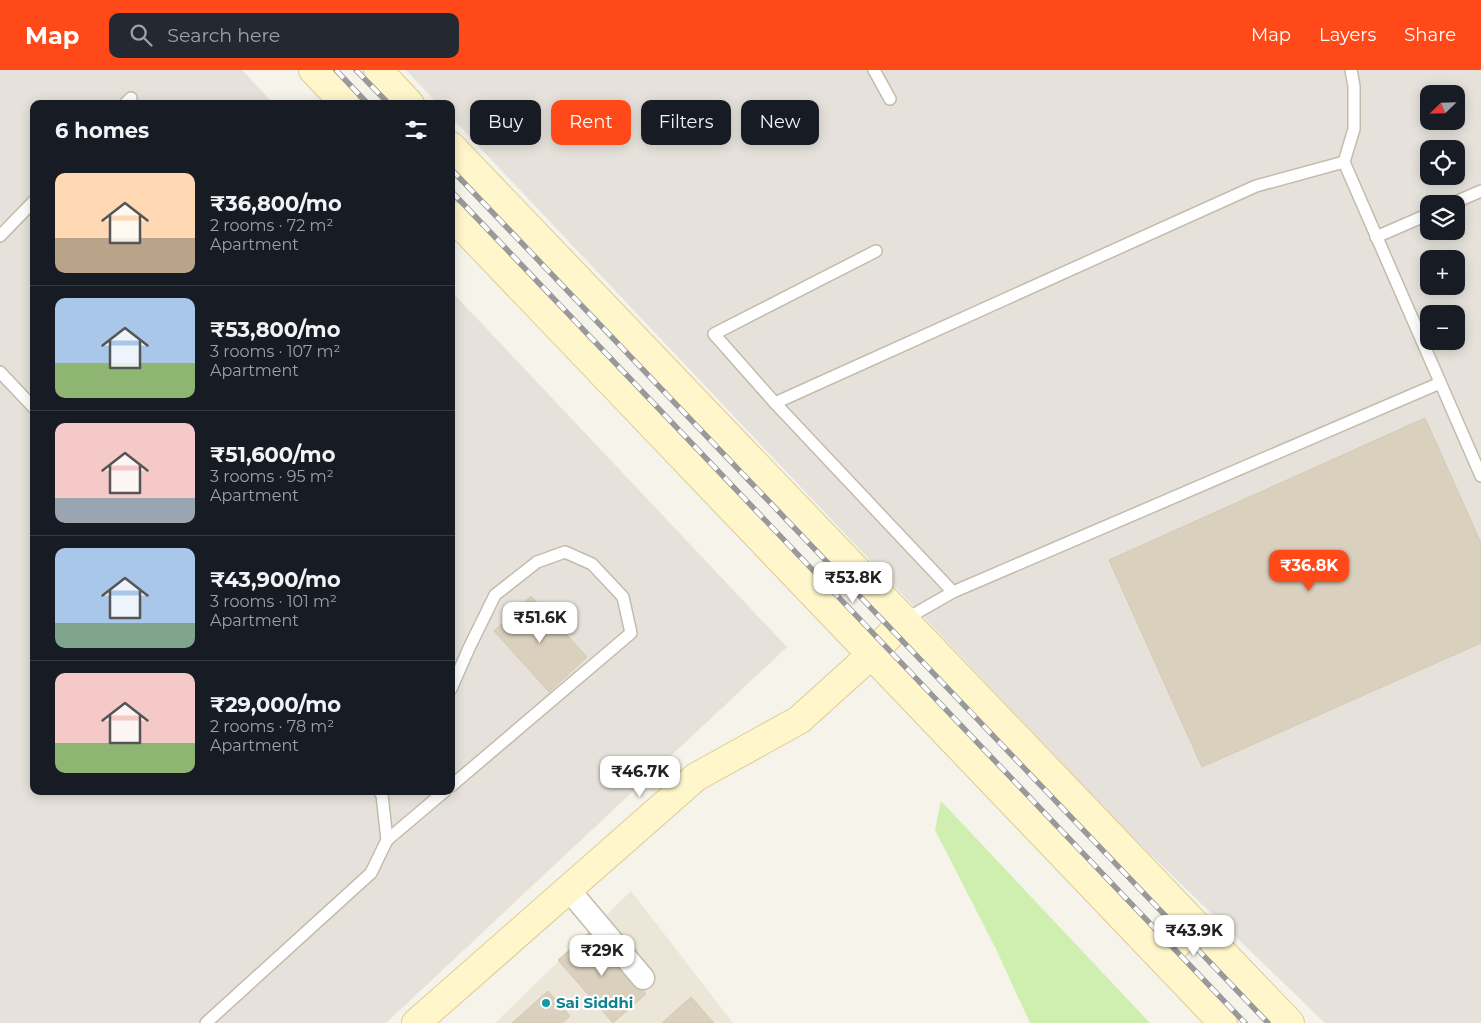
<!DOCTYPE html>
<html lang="en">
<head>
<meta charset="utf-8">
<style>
  :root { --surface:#171b24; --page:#242831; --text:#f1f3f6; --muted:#9ea1a6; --line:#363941; --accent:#ff4918 }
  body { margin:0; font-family:Montserrat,sans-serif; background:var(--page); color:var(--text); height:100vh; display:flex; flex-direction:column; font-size:19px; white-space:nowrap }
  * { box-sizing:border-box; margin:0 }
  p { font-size:16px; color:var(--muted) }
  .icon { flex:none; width:28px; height:28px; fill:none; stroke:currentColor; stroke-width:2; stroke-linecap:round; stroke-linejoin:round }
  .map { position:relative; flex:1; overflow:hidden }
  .drawer { position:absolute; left:30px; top:30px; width:425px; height:695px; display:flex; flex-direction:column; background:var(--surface); border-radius:10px; box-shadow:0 2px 12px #0003 }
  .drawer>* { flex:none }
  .top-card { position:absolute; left:470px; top:30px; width:475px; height:45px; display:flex; gap:10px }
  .needle { width:32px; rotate:247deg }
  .controls { position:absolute; left:1420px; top:15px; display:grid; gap:10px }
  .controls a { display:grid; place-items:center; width:45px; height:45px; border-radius:10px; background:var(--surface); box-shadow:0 2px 12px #0003; font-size:25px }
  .price { position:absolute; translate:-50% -42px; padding:0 11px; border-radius:10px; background:#fff; color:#222; font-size:16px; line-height:32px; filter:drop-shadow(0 1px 2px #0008) }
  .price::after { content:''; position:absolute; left:50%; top:30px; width:15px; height:11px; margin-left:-8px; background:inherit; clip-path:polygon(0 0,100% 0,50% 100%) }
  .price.current { background:var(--accent); color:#fff }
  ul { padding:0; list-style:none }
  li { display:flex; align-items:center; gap:15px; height:125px; padding:0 25px }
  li+li { border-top:1px solid var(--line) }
  li span { display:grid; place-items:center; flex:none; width:140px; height:100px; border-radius:10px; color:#555 }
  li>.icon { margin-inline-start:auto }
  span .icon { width:60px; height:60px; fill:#fffc; stroke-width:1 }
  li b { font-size:21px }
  h2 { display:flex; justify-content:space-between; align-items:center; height:60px; padding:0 25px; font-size:21px }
  .chip { padding:0 18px; border-radius:10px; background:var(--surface); box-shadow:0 2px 12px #0003; font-size:18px; line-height:45px }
  .chip.current { background:var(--accent); color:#fff }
  header { display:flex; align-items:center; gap:30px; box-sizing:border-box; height:70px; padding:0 25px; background:var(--accent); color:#fff }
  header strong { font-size:24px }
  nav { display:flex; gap:28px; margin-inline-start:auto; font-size:18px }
  .search { width:350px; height:45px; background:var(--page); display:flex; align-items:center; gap:12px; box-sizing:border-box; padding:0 18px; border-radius:10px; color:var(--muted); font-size:19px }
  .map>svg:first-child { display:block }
  .residential { fill:#ebe6d7 }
  .industrial { fill:#e6e2db; fill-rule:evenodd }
  .green { fill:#ceefaf }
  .building { fill:#dad0be; stroke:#d5c9b0 }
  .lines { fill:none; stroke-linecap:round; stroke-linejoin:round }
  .lane-casing { stroke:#c3bcab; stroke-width:14 }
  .street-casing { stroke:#c3bcab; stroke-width:25 }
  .secondary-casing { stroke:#dccd95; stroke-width:30 }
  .lane { stroke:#fff; stroke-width:11 }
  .street { stroke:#fff; stroke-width:22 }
  .secondary { stroke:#fff6cb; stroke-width:28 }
  .rail-casing { stroke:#999; stroke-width:5.5 }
  .rail { stroke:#fff; stroke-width:4; stroke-dasharray:11; stroke-linecap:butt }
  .culture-dot { fill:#0f9aa8; stroke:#fff; stroke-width:2 }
  .labels { text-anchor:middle; stroke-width:4.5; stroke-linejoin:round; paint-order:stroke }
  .culture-label { font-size:15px; font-weight:bold; fill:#0d838f; stroke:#fff; text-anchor:start }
</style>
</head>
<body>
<header>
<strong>Map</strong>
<div class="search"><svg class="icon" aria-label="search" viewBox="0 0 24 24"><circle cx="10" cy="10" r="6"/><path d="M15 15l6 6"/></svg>Search here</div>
<nav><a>Map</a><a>Layers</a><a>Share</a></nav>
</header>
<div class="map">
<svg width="1481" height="953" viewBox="0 0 1481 953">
  <rect width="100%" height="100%" fill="#f6f3ea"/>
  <polygon class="residential" points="631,821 733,953 495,953"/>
  <g class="industrial">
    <polygon points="0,0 242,0 274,34 34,34 34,721 451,721 451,221 787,577 386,953 0,953"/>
    <path d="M 406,0 L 1481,0 L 1481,953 L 1325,953 L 1125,760 L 451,47 L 451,34 L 438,34 ZM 1429,24 L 1456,24 L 1456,51 L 1429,51 ZM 1429,79 L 1456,79 L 1456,106 L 1429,106 ZM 1429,134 L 1456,134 L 1456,161 L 1429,161 ZM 1429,189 L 1456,189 L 1456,216 L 1429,216 ZM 1429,244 L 1456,244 L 1456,271 L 1429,271 Z"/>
  </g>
  <polygon class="green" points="941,731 1150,953 1030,953 996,879 935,760"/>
  <g class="building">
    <polygon points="1425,348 1481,473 1481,573 1202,697 1109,490"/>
    <polygon points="531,526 587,587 549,622 494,561"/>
    <polygon points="591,861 646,924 613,953 558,890"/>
    <polygon points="548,921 570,946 562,953 512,953"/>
    <polygon points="691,927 714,953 662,953"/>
  </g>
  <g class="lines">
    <defs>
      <g id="lane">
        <polyline points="874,0 890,29"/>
        <polyline points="1351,0 1354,16 1354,59 1344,92 1481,406"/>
        <polyline points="125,34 131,28"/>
        <polyline points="1451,134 1481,121"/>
        <polyline points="0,166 34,131"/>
        <polyline points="1376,167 1429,144"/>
        <polyline points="876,181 714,264 775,333 953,522"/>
        <polyline points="0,302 34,338"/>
        <polyline points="775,333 1256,116 1344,92"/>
        <polyline points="904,550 953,522 1440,313"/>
        <polyline points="451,619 469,578 495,525 537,492 565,482 592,494 623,527 631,563 451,716"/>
        <polyline points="387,770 445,721"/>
        <polyline points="206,953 371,803 387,770 382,725 379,721"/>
      </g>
      <polyline id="street" points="568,819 643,908"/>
      <g id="secondary">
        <polyline points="313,0 345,34"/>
        <polyline points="378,0 410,34"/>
        <polyline points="451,76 1290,953"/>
        <polyline points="451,145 1223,953"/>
        <polyline points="1163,889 1195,855"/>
        <polyline points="416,953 696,707 799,650 872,584 904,550"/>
      </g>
    </defs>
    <use href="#lane" class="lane-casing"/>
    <use href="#street" class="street-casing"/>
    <use href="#secondary" class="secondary-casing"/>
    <use href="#lane" class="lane"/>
    <use href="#street" class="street"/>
    <use href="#secondary" class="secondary"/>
    <defs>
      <g id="rail">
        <polyline points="336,0 368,34"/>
        <polyline points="356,0 389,34"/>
        <polyline points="451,99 1268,953"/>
        <polyline points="451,121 1245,953"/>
      </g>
    </defs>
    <use href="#rail" class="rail-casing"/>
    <use href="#rail" class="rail"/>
  </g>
  <circle class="culture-dot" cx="546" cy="933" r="5"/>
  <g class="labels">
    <g class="culture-label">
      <text x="556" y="938">Sai Siddhi</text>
    </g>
  </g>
</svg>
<div class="controls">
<a><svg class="needle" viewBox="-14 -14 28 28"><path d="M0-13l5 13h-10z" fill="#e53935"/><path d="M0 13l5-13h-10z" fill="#9ea1a6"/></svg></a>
<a><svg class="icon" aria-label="locate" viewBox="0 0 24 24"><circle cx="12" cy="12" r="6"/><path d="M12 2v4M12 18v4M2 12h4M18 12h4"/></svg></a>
<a><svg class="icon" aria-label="layers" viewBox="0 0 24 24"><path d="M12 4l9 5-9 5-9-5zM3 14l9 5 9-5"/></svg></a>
<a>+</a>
<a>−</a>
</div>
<b class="price current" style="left:1309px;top:522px">₹36.8K</b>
<b class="price" style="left:853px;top:534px">₹53.8K</b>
<b class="price" style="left:540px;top:574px">₹51.6K</b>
<b class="price" style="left:640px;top:728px">₹46.7K</b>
<b class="price" style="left:1194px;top:887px">₹43.9K</b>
<b class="price" style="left:602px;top:907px">₹29K</b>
<div class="top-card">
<a class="chip">Buy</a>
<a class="chip current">Rent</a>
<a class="chip">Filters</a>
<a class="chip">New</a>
</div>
<section class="drawer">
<h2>6 homes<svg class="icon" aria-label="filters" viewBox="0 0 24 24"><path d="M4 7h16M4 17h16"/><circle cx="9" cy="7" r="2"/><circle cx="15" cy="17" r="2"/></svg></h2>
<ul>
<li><span style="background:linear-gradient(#ffd9b3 65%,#b9a48a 0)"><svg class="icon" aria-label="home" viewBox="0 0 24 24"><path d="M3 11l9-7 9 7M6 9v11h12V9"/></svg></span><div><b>₹36,800/mo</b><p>2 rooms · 72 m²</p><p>Apartment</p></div></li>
<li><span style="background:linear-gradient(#a9c7e8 65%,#8fb573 0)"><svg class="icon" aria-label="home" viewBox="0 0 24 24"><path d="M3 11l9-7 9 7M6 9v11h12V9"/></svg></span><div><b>₹53,800/mo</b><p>3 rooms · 107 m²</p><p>Apartment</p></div></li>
<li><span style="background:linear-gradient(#f6c9c9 75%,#9aa5b1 0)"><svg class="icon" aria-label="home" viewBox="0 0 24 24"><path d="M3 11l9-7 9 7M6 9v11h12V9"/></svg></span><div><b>₹51,600/mo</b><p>3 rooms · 95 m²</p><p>Apartment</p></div></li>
<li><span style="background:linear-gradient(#a9c7e8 75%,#7fa58c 0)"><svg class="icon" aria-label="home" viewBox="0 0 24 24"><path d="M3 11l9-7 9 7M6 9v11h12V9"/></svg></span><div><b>₹43,900/mo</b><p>3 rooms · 101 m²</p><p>Apartment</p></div></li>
<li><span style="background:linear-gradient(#f6c9c9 70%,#8fb573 0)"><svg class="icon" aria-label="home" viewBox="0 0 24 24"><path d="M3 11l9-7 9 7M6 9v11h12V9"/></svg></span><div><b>₹29,000/mo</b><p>2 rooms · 78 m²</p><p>Apartment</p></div></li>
</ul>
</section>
</div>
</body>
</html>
